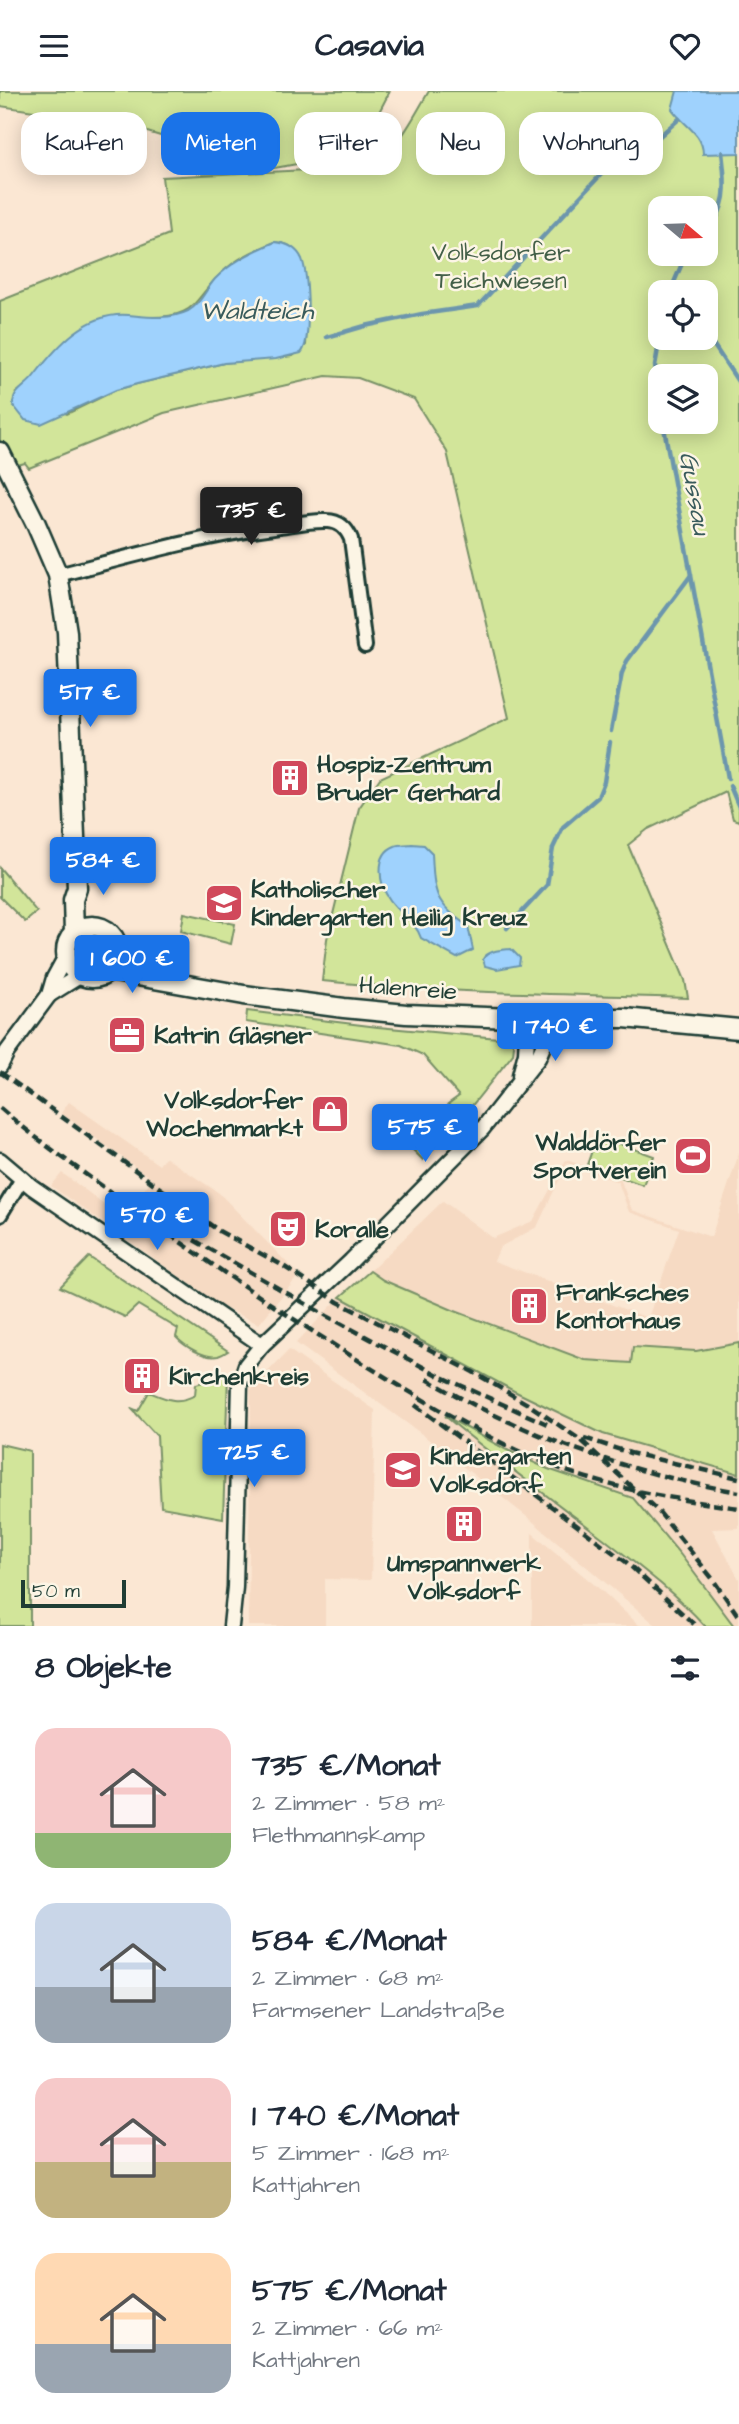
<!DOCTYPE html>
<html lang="de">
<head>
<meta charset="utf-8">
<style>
  :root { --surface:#fff; --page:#f6f6f7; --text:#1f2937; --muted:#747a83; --accent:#1a73e8 }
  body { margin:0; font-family:"Architects Daughter",sans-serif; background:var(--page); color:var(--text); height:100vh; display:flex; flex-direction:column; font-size:26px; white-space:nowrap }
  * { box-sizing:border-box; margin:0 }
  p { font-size:23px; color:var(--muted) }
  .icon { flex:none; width:38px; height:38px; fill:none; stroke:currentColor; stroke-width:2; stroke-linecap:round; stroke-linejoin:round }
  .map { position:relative; height:1535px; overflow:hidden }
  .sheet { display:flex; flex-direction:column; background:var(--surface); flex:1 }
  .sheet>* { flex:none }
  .top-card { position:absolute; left:21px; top:21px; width:698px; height:63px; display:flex; gap:14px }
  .needle { width:46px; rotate:109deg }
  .buttons { position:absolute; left:648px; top:105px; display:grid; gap:14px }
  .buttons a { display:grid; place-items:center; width:70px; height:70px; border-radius:14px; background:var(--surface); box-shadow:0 4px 18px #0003; font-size:35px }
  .scale { position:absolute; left:21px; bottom:18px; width:105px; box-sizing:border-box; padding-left:7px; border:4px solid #1f3d34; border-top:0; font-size:19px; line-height:24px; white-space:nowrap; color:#1f3d34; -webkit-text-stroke:5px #fcf5e5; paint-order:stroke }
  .price { position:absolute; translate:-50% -60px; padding:0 16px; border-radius:7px; background:var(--accent); color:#fff; font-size:23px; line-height:46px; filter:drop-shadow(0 2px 4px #0008) }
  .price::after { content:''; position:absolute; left:50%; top:42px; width:21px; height:16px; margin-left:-10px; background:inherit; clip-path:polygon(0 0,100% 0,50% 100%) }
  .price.current { background:#222; color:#fff }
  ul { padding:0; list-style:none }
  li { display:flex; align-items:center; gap:21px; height:175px; padding:0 35px }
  li span { display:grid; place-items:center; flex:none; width:196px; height:140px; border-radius:21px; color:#555 }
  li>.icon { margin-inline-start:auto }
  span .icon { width:84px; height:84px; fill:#fffc; stroke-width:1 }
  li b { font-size:30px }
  h2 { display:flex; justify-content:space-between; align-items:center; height:84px; padding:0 35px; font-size:30px }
  .tag { padding:0 24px; border-radius:21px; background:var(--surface); box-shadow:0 4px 18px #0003; font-size:24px; line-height:63px }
  .tag.current { background:var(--accent); color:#fff }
  header { display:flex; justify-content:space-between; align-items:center; height:91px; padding:0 35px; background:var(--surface); font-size:32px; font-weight:700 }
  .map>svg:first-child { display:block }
  .built { fill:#f6dac3; fill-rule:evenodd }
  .green { fill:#d2e59a; stroke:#789167; stroke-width:2; fill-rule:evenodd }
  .water { fill:#9fd2fd; stroke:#6c96ad; stroke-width:2 }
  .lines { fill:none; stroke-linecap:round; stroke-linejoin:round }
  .stream { stroke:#6c96ad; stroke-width:4.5 }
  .minor-casing { stroke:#1f3d34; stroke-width:18 }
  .tertiary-casing { stroke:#1f3d34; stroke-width:19 }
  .secondary-casing { stroke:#1f3d34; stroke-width:23 }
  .minor { stroke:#fcf5e5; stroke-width:12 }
  .tertiary { stroke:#fcf5e5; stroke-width:14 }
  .secondary { stroke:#fcf5e5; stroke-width:18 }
  .rail { stroke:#1f3d34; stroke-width:4.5; stroke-dasharray:10 5; stroke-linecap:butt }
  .labels { text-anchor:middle; stroke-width:5; stroke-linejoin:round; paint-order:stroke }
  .park-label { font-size:24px; fill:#435f48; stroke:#fcf5e5 }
  .poi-label { font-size:24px; font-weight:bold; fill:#1f3d34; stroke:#fcf5e5; text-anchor:start }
  .street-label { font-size:24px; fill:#1f3d34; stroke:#fcf5e5 }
  .water-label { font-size:26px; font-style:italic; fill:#395b5c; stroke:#fcf5e5 }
</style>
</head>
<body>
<header><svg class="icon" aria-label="menu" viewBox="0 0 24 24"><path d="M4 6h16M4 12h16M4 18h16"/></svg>Casavia<svg class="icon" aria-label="heart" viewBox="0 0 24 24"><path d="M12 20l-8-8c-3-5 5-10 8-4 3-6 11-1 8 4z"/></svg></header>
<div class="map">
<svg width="739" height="1535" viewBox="0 0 739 1535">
  <rect width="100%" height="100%" fill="#fbe7d3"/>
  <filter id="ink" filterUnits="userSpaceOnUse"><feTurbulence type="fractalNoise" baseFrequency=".0143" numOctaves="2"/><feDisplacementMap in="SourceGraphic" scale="14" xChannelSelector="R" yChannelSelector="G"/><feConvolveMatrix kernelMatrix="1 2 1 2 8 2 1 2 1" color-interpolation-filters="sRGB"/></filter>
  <g filter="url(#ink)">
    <g class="built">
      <polygon points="69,1011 159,1074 165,1066 219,1102 299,1184 259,1233 223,1216 51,1095 62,1082 123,1127 152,1088 61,1022"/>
      <path d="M 739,1062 L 739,1252 L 696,1260 L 633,1256 L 631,1272 L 585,1269 L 455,1220 L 383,1189 L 370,1180 L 443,1110 L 493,1147 L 533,1130 L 566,1069 L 620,1087 L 632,1119 L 711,1146 ZM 567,1072 L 618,1091 L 629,1121 L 679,1138 L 648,1227 L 494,1170 L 500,1156 L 537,1136 Z"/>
      <polygon points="340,1206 436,1259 603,1343 739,1383 739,1437 712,1438 739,1488 739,1535 657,1535 531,1429 419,1341 296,1252"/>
      <polygon points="289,1259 375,1319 371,1489 325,1488 325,1535 248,1535 251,1298"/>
      <polygon points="532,1442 602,1500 640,1535 532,1535"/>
    </g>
    <g class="green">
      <polygon points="0,0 390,0 365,48 325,68 269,78 121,33 0,15"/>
      <path d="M 429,0 L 739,0 L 739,730 L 733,728 L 726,701 L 648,738 L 628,754 L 685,889 L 688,907 C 566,903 444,902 322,890 L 327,848 L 359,717 L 380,687 L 509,627 L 447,361 L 414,308 L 358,287 L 326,285 L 164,322 L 29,377 L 25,372 L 0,379 L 0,210 L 169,143 L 162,86 L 369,76 C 398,60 413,27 429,0 ZM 660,117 L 705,117 L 705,163 L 660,163 ZM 275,151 C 280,152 286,152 291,156 C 312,170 307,231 306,254 L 293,265 L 224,272 L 137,293 L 116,299 L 67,323 L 16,302 L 31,290 L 55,262 L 143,226 C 202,228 190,208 227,177 C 241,165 258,158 275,151 ZM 660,201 L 705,201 L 705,247 L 660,247 ZM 660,285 L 705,285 L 705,331 L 660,331 Z"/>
      <polygon points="0,777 37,821 25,831 0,806"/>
      <polygon points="184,822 235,833 231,853 181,840"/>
      <polygon points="247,920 378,936 509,948 514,954 513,963 470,1017 423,1069 413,1059 452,1018 448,1013 459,1005 423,964 401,954 246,931"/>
      <polygon points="597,1045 654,1065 643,1094 587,1074"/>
      <path d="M 89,1166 L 228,1260 C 225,1262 221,1264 218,1265 C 205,1268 184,1255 176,1246 L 178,1238 L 138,1214 L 125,1226 L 60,1196 Z"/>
      <polygon points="370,1180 383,1189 455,1220 585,1269 631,1272 633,1256 696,1260 739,1252 739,1383 603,1343 514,1300 340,1206"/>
      <path d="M 228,1284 L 223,1427 L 161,1416 L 157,1345 L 131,1317 L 138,1320 L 149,1301 C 166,1308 178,1314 195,1304 L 196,1293 Z"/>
      <path d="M 445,1325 L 505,1358 L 548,1378 L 633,1407 L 680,1463 L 734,1535 L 705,1535 C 675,1502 639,1475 603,1447 C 550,1407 496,1368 445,1325 Z"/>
      <polygon points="0,1353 30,1360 30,1535 0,1535"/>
    </g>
    <g class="water">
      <path d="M 677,0 L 739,0 L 739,62 L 703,63 C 703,42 683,34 672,18 Z"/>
      <path d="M 275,151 C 286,152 297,157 302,168 C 308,184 312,251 301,262 L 276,268 L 224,272 L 137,293 L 116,299 L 41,333 L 25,329 L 13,314 C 13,299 26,296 34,285 C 57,255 87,220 129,224 C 149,226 169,229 188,220 C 200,214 206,198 215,188 C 233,170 252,161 275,151 Z"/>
      <path d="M 412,753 L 424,754 L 432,762 C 434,802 434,812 468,835 L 473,859 L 457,867 L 421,847 C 415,830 400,823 390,809 C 379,794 374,763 395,755 C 399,753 407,754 412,753 Z"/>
      <path d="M 511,858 L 520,867 L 519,874 L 497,878 L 485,875 L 483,868 C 488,859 502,859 511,858 Z"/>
    </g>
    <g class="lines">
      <g class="stream">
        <path d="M 705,144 C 729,115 726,97 722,61"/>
        <polyline points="670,201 686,163"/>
        <polyline points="705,241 739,292"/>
        <polyline points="327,246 365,235 422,223 478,215 608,76 624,63 646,57 679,28"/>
        <polyline points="660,246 655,275 660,311"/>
        <polyline points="663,331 728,687"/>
        <polyline points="611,640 622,582 627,570 691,484"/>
        <polyline points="730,695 739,716"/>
        <polyline points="507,837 547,794 553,757 563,736 598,706 604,691 610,651"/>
      </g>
      <defs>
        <g id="minor">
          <path d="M 58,484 C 129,466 201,445 274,436 C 291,434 310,429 327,430 C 339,430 347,438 351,448 L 365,555"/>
          <polyline points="0,1124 22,1088"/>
        </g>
        <g id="tertiary">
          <polyline points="49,904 81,884"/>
          <polyline points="0,975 7,961 49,904 54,887 66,865"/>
          <polyline points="520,984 526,962 528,927"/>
          <polyline points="0,1069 32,1096 262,1254"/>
          <polyline points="231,1535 235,1496 240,1292 246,1274 262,1254 351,1170 483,1037 538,967 555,927"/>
        </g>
        <g id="secondary">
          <polyline points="0,361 36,433 58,484 67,541 77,797 73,809 74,842"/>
          <circle cx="92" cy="861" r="26"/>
          <polyline points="109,880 244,904 344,917 406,923 513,927 624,927 739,938"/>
        </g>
      </defs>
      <use href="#minor" class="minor-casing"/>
      <use href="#tertiary" class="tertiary-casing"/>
      <use href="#secondary" class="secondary-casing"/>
      <use href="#minor" class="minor"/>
      <use href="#tertiary" class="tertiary"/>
      <use href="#secondary" class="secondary"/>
      <g class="rail">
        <polyline points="0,981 219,1140 280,1173 338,1211 473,1281 531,1315 582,1350 659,1421 712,1487 739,1526"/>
        <path d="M 0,1017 C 50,1060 107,1098 161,1137 C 237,1192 315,1243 395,1292 C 450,1325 508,1359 569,1381 C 623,1400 681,1409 739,1417"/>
        <polyline points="194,1149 327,1225 442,1286 547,1333"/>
        <path d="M 427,1288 C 522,1344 630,1383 739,1401"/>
        <polyline points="415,1314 626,1471 696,1535"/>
        <polyline points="584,1347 630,1362 739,1387"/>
      </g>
    </g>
  </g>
  <defs>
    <symbol id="building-square" viewBox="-11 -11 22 22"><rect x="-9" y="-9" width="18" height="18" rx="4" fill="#d1495b" stroke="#fcf5e5"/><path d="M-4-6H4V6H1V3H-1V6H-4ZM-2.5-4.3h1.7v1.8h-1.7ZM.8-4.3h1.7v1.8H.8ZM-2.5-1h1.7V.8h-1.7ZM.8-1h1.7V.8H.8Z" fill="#fff"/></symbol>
    <symbol id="school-square" viewBox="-11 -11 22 22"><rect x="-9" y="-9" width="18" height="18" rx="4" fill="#d1495b" stroke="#fcf5e5"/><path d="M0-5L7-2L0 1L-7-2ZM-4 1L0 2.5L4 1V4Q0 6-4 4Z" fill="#fff"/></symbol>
    <symbol id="office-square" viewBox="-11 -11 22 22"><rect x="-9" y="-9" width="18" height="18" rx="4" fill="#d1495b" stroke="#fcf5e5"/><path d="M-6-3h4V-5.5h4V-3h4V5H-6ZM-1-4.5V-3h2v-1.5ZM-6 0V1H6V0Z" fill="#fff"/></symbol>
    <symbol id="shop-square" viewBox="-11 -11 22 22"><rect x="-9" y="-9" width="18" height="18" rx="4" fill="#d1495b" stroke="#fcf5e5"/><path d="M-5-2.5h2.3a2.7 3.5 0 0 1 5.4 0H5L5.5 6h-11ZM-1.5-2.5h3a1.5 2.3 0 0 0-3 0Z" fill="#fff"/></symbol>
    <symbol id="stadium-square" viewBox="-11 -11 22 22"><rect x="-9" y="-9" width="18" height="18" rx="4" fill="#d1495b" stroke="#fcf5e5"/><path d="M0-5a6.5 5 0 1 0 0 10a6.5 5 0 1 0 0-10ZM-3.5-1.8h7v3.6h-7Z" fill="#fff"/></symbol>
    <symbol id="theatre-square" viewBox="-11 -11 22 22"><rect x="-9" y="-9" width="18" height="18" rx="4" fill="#d1495b" stroke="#fcf5e5"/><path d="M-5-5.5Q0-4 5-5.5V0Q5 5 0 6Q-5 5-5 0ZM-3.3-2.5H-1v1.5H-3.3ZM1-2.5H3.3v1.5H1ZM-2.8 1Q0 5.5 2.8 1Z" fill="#fff"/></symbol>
  </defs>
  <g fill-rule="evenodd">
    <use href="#building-square" x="268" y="665" width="44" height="44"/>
    <use href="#school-square" x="202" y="790" width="44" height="44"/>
    <use href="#office-square" x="105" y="922" width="44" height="44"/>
    <use href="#shop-square" x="308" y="1001" width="44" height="44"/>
    <use href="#stadium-square" x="671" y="1043" width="44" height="44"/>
    <use href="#theatre-square" x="266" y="1116" width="44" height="44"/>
    <use href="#building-square" x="507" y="1193" width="44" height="44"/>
    <use href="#building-square" x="120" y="1263" width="44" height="44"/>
    <use href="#school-square" x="381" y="1357" width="44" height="44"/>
    <use href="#building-square" x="442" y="1411" width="44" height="44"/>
  </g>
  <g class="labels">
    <g class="park-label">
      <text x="501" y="169">Volksdorfer<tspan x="501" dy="28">Teichwiesen</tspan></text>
    </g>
    <g class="poi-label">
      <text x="317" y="681">Hospiz-Zentrum<tspan x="317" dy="28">Bruder Gerhard</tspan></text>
      <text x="251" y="806">Katholischer<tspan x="251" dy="28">Kindergarten Heilig Kreuz</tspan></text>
      <text x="154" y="952">Katrin Gläsner</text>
      <text x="303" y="1017" text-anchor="end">Volksdorfer<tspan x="303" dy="28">Wochenmarkt</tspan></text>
      <text x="666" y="1059" text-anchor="end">Walddörfer<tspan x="666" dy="28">Sportverein</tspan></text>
      <text x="315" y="1146">Koralle</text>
      <text x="556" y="1209">Franksches<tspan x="556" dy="28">Kontorhaus</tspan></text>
      <text x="169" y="1293">Kirchenkreis</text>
      <text x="430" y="1373">Kindergarten<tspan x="430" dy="28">Volksdorf</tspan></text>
      <text x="464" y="1480" text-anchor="middle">Umspannwerk<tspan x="464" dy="28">Volksdorf</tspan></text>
    </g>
    <g class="street-label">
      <text transform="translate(408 897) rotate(4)" y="8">Halenreie</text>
    </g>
    <g class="water-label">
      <text x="257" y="228">Waldteich</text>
      <text transform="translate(696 402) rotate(80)" y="9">Gussau</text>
    </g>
  </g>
</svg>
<div class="buttons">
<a><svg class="needle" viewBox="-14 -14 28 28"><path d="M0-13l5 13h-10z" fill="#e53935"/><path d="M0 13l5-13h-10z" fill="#747a83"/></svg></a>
<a><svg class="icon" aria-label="locate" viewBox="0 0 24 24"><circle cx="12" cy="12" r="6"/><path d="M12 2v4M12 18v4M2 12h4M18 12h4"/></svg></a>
<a><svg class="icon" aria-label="layers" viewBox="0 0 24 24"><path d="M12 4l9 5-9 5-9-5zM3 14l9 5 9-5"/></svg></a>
</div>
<div class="scale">50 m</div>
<b class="price current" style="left:251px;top:456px">735 €</b>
<b class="price" style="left:90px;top:638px">517 €</b>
<b class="price" style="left:103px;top:806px">584 €</b>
<b class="price" style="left:132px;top:904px">1 600 €</b>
<b class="price" style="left:555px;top:972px">1 740 €</b>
<b class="price" style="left:425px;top:1073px">575 €</b>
<b class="price" style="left:157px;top:1161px">570 €</b>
<b class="price" style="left:254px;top:1398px">725 €</b>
<div class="top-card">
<a class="tag">Kaufen</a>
<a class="tag current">Mieten</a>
<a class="tag">Filter</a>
<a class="tag">Neu</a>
<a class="tag">Wohnung</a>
</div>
</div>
<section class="sheet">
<h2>8 Objekte<svg class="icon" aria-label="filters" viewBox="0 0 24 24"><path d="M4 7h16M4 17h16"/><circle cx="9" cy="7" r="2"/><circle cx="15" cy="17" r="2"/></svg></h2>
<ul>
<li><span style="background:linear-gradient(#f6c9c9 75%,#8fb573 0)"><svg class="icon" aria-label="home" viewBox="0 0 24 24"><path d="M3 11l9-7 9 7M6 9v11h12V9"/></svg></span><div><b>735 €/Monat</b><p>2 Zimmer · 58 m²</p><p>Flethmannskamp</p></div></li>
<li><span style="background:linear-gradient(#c9d6e8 60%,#9aa5b1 0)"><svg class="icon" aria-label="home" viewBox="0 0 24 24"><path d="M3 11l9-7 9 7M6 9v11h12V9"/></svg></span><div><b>584 €/Monat</b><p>2 Zimmer · 68 m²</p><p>Farmsener Landstraße</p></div></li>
<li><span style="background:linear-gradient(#f6c9c9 60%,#c2b280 0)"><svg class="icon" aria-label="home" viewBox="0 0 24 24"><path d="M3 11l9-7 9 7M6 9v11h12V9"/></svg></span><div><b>1 740 €/Monat</b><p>5 Zimmer · 168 m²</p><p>Kattjahren</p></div></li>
<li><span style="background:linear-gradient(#ffd9b3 65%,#9aa5b1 0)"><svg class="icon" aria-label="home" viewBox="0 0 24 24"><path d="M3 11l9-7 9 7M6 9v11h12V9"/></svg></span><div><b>575 €/Monat</b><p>2 Zimmer · 66 m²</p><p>Kattjahren</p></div></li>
</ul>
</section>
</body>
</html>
